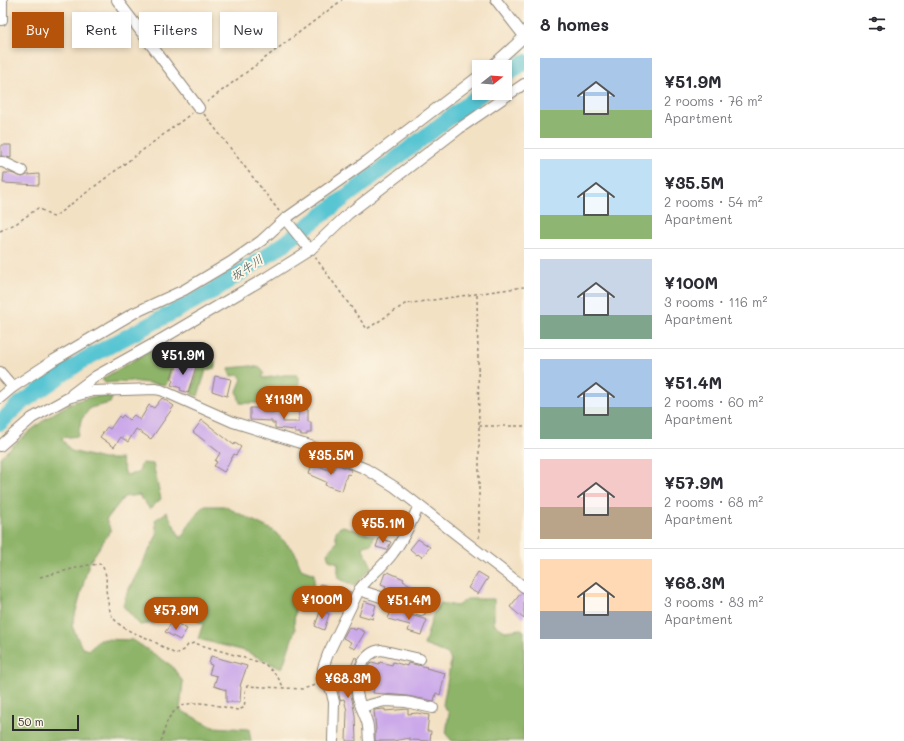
<!DOCTYPE html>
<html lang="en">
<head>
<meta charset="utf-8">
<style>
  :root { --surface:#fff; --page:#f2f2f3; --text:#2b2b33; --muted:#7c7c81; --line:#e1e1e2; --accent:#b45309 }
  body { margin:0; font-family:Mali,"Klee One",sans-serif; background:var(--page); color:var(--text); height:100vh; display:flex; flex-direction:column; font-size:15px; white-space:nowrap }
  * { box-sizing:border-box; margin:0 }
  p { font-size:13px; color:var(--muted) }
  .icon { flex:none; width:22px; height:22px; fill:none; stroke:currentColor; stroke-width:2; stroke-linecap:round; stroke-linejoin:round }
  .map { position:relative; flex:1; overflow:hidden }
  .details { display:flex; flex-direction:column; background:var(--surface); width:380px }
  .details>* { flex:none }
  .banner { position:absolute; left:12px; top:12px; width:380px; height:36px; display:flex; gap:8px }
  .needle { width:26px; rotate:73deg }
  .tools { position:absolute; left:472px; top:60px; display:grid; gap:8px }
  .tools a { display:grid; place-items:center; width:40px; height:40px; border-radius:0px; background:var(--surface); box-shadow:0 2px 6px #0003; font-size:20px }
  .scale { position:absolute; left:12px; bottom:10px; width:67px; box-sizing:border-box; padding-left:4px; border:2px solid #2b2b2b; border-top:0; font-size:11px; line-height:14px; white-space:nowrap; color:#2b2b2b; -webkit-text-stroke:3px #fcf5e5; paint-order:stroke }
  .price { position:absolute; translate:-50% -34px; padding:0 9px; border-radius:14px; background:var(--accent); color:#fff; font-size:13px; line-height:26px; filter:drop-shadow(0 1px 2px #0008) }
  .price::after { content:''; position:absolute; left:50%; top:24px; width:12px; height:9px; margin-left:-6px; background:inherit; clip-path:polygon(0 0,100% 0,50% 100%) }
  .price.on { background:#222; color:#fff }
  ul { padding:0; list-style:none }
  li { display:flex; align-items:center; gap:12px; height:100px; padding:0 16px }
  li+li { border-top:1px solid var(--line) }
  li span { display:grid; place-items:center; flex:none; width:112px; height:80px; border-radius:0px; color:#555 }
  li>.icon { margin-inline-start:auto }
  span .icon { width:48px; height:48px; fill:#fffc; stroke-width:1 }
  li b { font-size:17px }
  h2 { display:flex; justify-content:space-between; align-items:center; height:48px; padding:0 16px; font-size:17px }
  .pill { padding:0 14px; border-radius:0px; background:var(--surface); box-shadow:0 2px 6px #0003; font-size:14px; line-height:36px }
  .pill.on { background:var(--accent); color:#fff }
  main { display:flex; flex:1; min-height:0 }
  .map>svg:first-child { display:block }
  .forest { fill:#8eb469; stroke:#5c704a }
  .lines { fill:none; stroke-linecap:round; stroke-linejoin:round }
  .river { stroke:#59c5d3; stroke-width:16 }
  .building { fill:#cba8ea }
  .street-casing { stroke:#8f8678; stroke-width:12 }
  .path { stroke:#8f8678; stroke-width:1.5; stroke-dasharray:3 3; stroke-linecap:butt }
  .street { stroke:#fff; stroke-width:10 }
  .labels { text-anchor:middle; stroke-width:4; stroke-linejoin:round; paint-order:stroke }
  .water-label { font-size:12px; font-style:italic; fill:#39595d; stroke:#fcf5e5 }
</style>
</head>
<body>
<main>
<div class="map">
<svg width="524" height="741" viewBox="0 0 524 741">
  <rect width="100%" height="100%" fill="#fcf5e5"/>
  <filter id="ink" filterUnits="userSpaceOnUse"><feTurbulence type="fractalNoise" baseFrequency=".025" numOctaves="2"/><feDisplacementMap in="SourceGraphic" scale="8" xChannelSelector="R" yChannelSelector="G"/><feConvolveMatrix kernelMatrix="1 2 1 2 8 2 1 2 1" color-interpolation-filters="sRGB"/></filter>
  <filter id="wash" filterUnits="userSpaceOnUse"><feTurbulence type="fractalNoise" baseFrequency=".012" numOctaves="4" result="noise"/><feDisplacementMap in="SourceGraphic" scale="16" xChannelSelector="R" yChannelSelector="G"/><feGaussianBlur stdDeviation="0.9" result="paint"/><feColorMatrix in="noise" values="0 0 0 0 0 0 0 0 0 0 0 0 0 0 0 0 0 1.4 0 .05"/><feComposite in="paint" operator="in"/></filter>
  <g filter="url(#wash)">
    <rect width="100%" height="100%" fill="#f3e1c4"/>
    <g class="forest">
      <polygon points="159,347 166,352 194,353 203,357 212,357 215,362 215,368 206,370 198,396 191,394 199,365 180,358 174,363 166,385 131,381 105,383 102,379 154,348"/>
      <polygon points="251,366 261,368 264,373 262,377 265,378 284,375 297,375 299,377 299,393 292,400 284,403 240,403 237,391 242,379 239,375 231,376 229,368"/>
      <path d="M 113,396 L 110,403 L 90,408 L 81,420 L 78,436 L 61,438 L 71,451 L 103,459 L 121,459 L 126,475 L 138,473 L 142,463 L 153,464 L 161,499 L 150,509 L 139,495 L 124,497 L 106,520 L 111,530 L 89,563 L 72,626 L 82,648 L 90,650 L 99,639 L 133,640 L 172,666 L 183,682 L 180,710 L 213,727 L 249,729 L 251,741 L 0,741 L 0,457 C 25,436 59,402 92,397 C 99,396 106,397 113,396 Z"/>
      <polygon points="203,506 224,506 274,531 295,552 301,569 314,574 314,585 296,604 294,622 295,630 282,669 245,651 198,639 203,624 169,605 154,623 140,625 123,606 127,593 157,535 155,520 167,512 181,539 190,523"/>
      <path d="M 343,526 L 374,536 L 372,544 L 364,546 L 363,549 L 372,567 L 354,586 L 338,578 L 338,563 L 329,560 L 327,553 L 337,542 C 335,533 334,530 343,526 Z"/>
      <polygon points="467,599 494,599 494,624 505,631 521,629 524,631 524,741 452,741 446,734 449,713 443,705 451,661 448,654 424,645 433,615 441,603 457,606"/>
    </g>
    <g class="lines">
      <g class="river">
        <polyline points="505,76 524,62"/>
        <polyline points="0,423 17,406 85,359 213,291 284,244 482,93"/>
      </g>
    </g>
    <g id="blocks">
      <g class="building">
        <polygon points="1,145 11,145 11,158 1,156"/>
        <polygon points="4,173 11,173 22,177 27,175 39,174 39,185 3,183"/>
        <polygon points="179,361 196,367 188,393 180,390 181,388 171,385 173,380 171,379 174,368 176,369"/>
        <polygon points="215,376 231,379 227,396 212,391"/>
        <polygon points="162,398 174,406 151,439 136,429 128,442 121,437 114,447 100,437 107,427 110,429 119,416 121,418 123,415 129,420 134,415 140,420 149,405 154,408"/>
        <polygon points="250,408 262,408 262,412 283,413 283,422 299,422 299,409 308,409 308,422 311,422 311,433 307,433 307,435 301,435 300,433 295,433 295,430 275,428 275,423 272,423 272,421 250,420"/>
        <polygon points="202,420 234,445 235,443 241,447 236,455 234,454 224,472 214,466 217,462 215,461 220,453 193,432"/>
        <polygon points="312,463 333,472 336,464 351,470 350,475 347,474 342,491 325,485 326,482 308,474"/>
        <polygon points="379,538 391,542 387,550 376,547"/>
        <polygon points="418,539 430,547 422,557 418,554 417,555 410,549"/>
        <polygon points="388,572 404,579 403,581 422,591 417,602 385,589 386,586 381,584 385,573 387,574"/>
        <polygon points="478,572 488,578 478,594 468,588"/>
        <polygon points="320,584 351,592 347,601 339,599 338,602 335,601 333,607 318,602"/>
        <polygon points="521,593 524,593 524,619 510,607"/>
        <polygon points="364,601 376,605 373,615 372,614 373,619 359,615"/>
        <polygon points="392,608 401,611 401,612 427,620 421,635 408,631 410,625 388,619"/>
        <polygon points="321,609 329,614 324,630 315,626"/>
        <polygon points="173,621 187,629 180,640 165,632"/>
        <polygon points="349,627 356,630 357,628 365,632 355,649 349,646 351,642 343,638"/>
        <polygon points="211,656 247,666 240,686 241,687 240,702 226,702 226,690 214,686 217,676 209,674 212,665 209,664"/>
        <polygon points="355,657 358,658 353,671 350,690 355,715 356,741 346,741 347,711 344,699 340,700 339,694 339,680 335,680 335,671 337,671 337,669 350,669"/>
        <polygon points="372,662 379,664 380,662 392,665 393,662 407,666 408,663 427,667 426,668 445,673 440,695 436,693 434,701 407,696 373,693 374,687 368,686 368,684 364,684 367,668"/>
        <polygon points="385,709 385,711 408,709 408,714 417,713 429,715 427,731 431,731 430,741 410,740 410,738 393,741 375,741 375,731 376,730 374,710"/>
      </g>
    </g>
  </g>
  <g filter="url(#ink)">
    <use href="#blocks" fill-opacity="0" stroke="#8f8678" stroke-width="1"/>
    <g class="lines">
      <defs>
        <g id="street">
          <polyline points="117,0 199,108"/>
          <polyline points="496,0 524,36"/>
          <polyline points="0,20 2,20 2,0"/>
          <polyline points="491,67 524,37"/>
          <polyline points="0,162 3,162 22,171"/>
          <polyline points="285,219 310,250"/>
          <polyline points="0,372 13,387"/>
          <polyline points="72,394 96,376 155,343 267,277 310,250 348,214 460,128 524,84"/>
          <polyline points="0,398 13,387 54,360 134,313 184,290 231,262 261,241 285,219 367,161 479,76"/>
          <polyline points="0,446 32,418 68,398 93,391 155,389 161,390 233,422 313,447 366,469 395,487 524,587"/>
          <polyline points="359,590 421,610"/>
          <polyline points="361,707 385,701 406,702 433,708"/>
          <path d="M 333,741 L 334,702 L 331,690 L 323,675 L 323,668 L 328,654 L 359,590 C 369,576 383,567 393,553 C 404,539 411,522 419,506"/>
          <path d="M 369,741 C 368,735 369,728 367,722 C 364,712 358,703 357,692 C 356,676 362,652 381,650 L 420,659"/>
        </g>
      </defs>
      <use href="#street" class="street-casing"/>
      <g class="path">
        <polyline points="207,102 342,0"/>
        <polyline points="204,114 279,211"/>
        <path d="M 0,231 L 17,223 L 38,208 C 44,210 48,216 54,217 L 192,113"/>
        <polyline points="315,257 367,329 405,304 524,287"/>
        <polyline points="477,295 479,426 479,541"/>
        <polyline points="479,426 524,426"/>
        <path d="M 40,577 L 88,565 L 101,564 C 110,579 104,582 107,596 C 108,602 109,609 111,614 C 119,629 135,633 149,639 C 158,643 166,650 176,654 L 184,650 L 188,645 L 194,643 L 265,664 L 277,676 L 284,688"/>
        <path d="M 161,741 C 164,734 165,724 169,718 C 185,693 215,706 238,710 L 243,708 C 247,701 243,693 247,686 L 303,689 L 318,684"/>
      </g>
      <use href="#street" class="street"/>
    </g>
  </g>
  <g class="labels">
    <g class="water-label">
      <text transform="translate(247 268) rotate(-34)" y="4">坂牛川</text>
    </g>
  </g>
</svg>
<div class="tools">
<a><svg class="needle" viewBox="-14 -14 28 28"><path d="M0-13l5 13h-10z" fill="#e53935"/><path d="M0 13l5-13h-10z" fill="#7c7c81"/></svg></a>
</div>
<div class="scale">50 m</div>
<b class="price on" style="left:183px;top:376px">¥51.9M</b>
<b class="price" style="left:284px;top:420px">¥113M</b>
<b class="price" style="left:331px;top:476px">¥35.5M</b>
<b class="price" style="left:383px;top:544px">¥55.1M</b>
<b class="price" style="left:322px;top:620px">¥100M</b>
<b class="price" style="left:409px;top:621px">¥51.4M</b>
<b class="price" style="left:176px;top:631px">¥57.9M</b>
<b class="price" style="left:348px;top:699px">¥68.3M</b>
<div class="banner">
<a class="pill on">Buy</a>
<a class="pill">Rent</a>
<a class="pill">Filters</a>
<a class="pill">New</a>
</div>
</div>
<section class="details">
<h2>8 homes<svg class="icon" aria-label="filters" viewBox="0 0 24 24"><path d="M4 7h16M4 17h16"/><circle cx="9" cy="7" r="2"/><circle cx="15" cy="17" r="2"/></svg></h2>
<ul>
<li><span style="background:linear-gradient(#a9c7e8 65%,#8fb573 0)"><svg class="icon" aria-label="home" viewBox="0 0 24 24"><path d="M3 11l9-7 9 7M6 9v11h12V9"/></svg></span><div><b>¥51.9M</b><p>2 rooms · 76 m²</p><p>Apartment</p></div></li>
<li><span style="background:linear-gradient(#bfe0f5 70%,#8fb573 0)"><svg class="icon" aria-label="home" viewBox="0 0 24 24"><path d="M3 11l9-7 9 7M6 9v11h12V9"/></svg></span><div><b>¥35.5M</b><p>2 rooms · 54 m²</p><p>Apartment</p></div></li>
<li><span style="background:linear-gradient(#c9d6e8 70%,#7fa58c 0)"><svg class="icon" aria-label="home" viewBox="0 0 24 24"><path d="M3 11l9-7 9 7M6 9v11h12V9"/></svg></span><div><b>¥100M</b><p>3 rooms · 116 m²</p><p>Apartment</p></div></li>
<li><span style="background:linear-gradient(#a9c7e8 60%,#7fa58c 0)"><svg class="icon" aria-label="home" viewBox="0 0 24 24"><path d="M3 11l9-7 9 7M6 9v11h12V9"/></svg></span><div><b>¥51.4M</b><p>2 rooms · 60 m²</p><p>Apartment</p></div></li>
<li><span style="background:linear-gradient(#f6c9c9 60%,#b9a48a 0)"><svg class="icon" aria-label="home" viewBox="0 0 24 24"><path d="M3 11l9-7 9 7M6 9v11h12V9"/></svg></span><div><b>¥57.9M</b><p>2 rooms · 68 m²</p><p>Apartment</p></div></li>
<li><span style="background:linear-gradient(#ffd9b3 65%,#9aa5b1 0)"><svg class="icon" aria-label="home" viewBox="0 0 24 24"><path d="M3 11l9-7 9 7M6 9v11h12V9"/></svg></span><div><b>¥68.3M</b><p>3 rooms · 83 m²</p><p>Apartment</p></div></li>
</ul>
</section>
</main>
</body>
</html>
